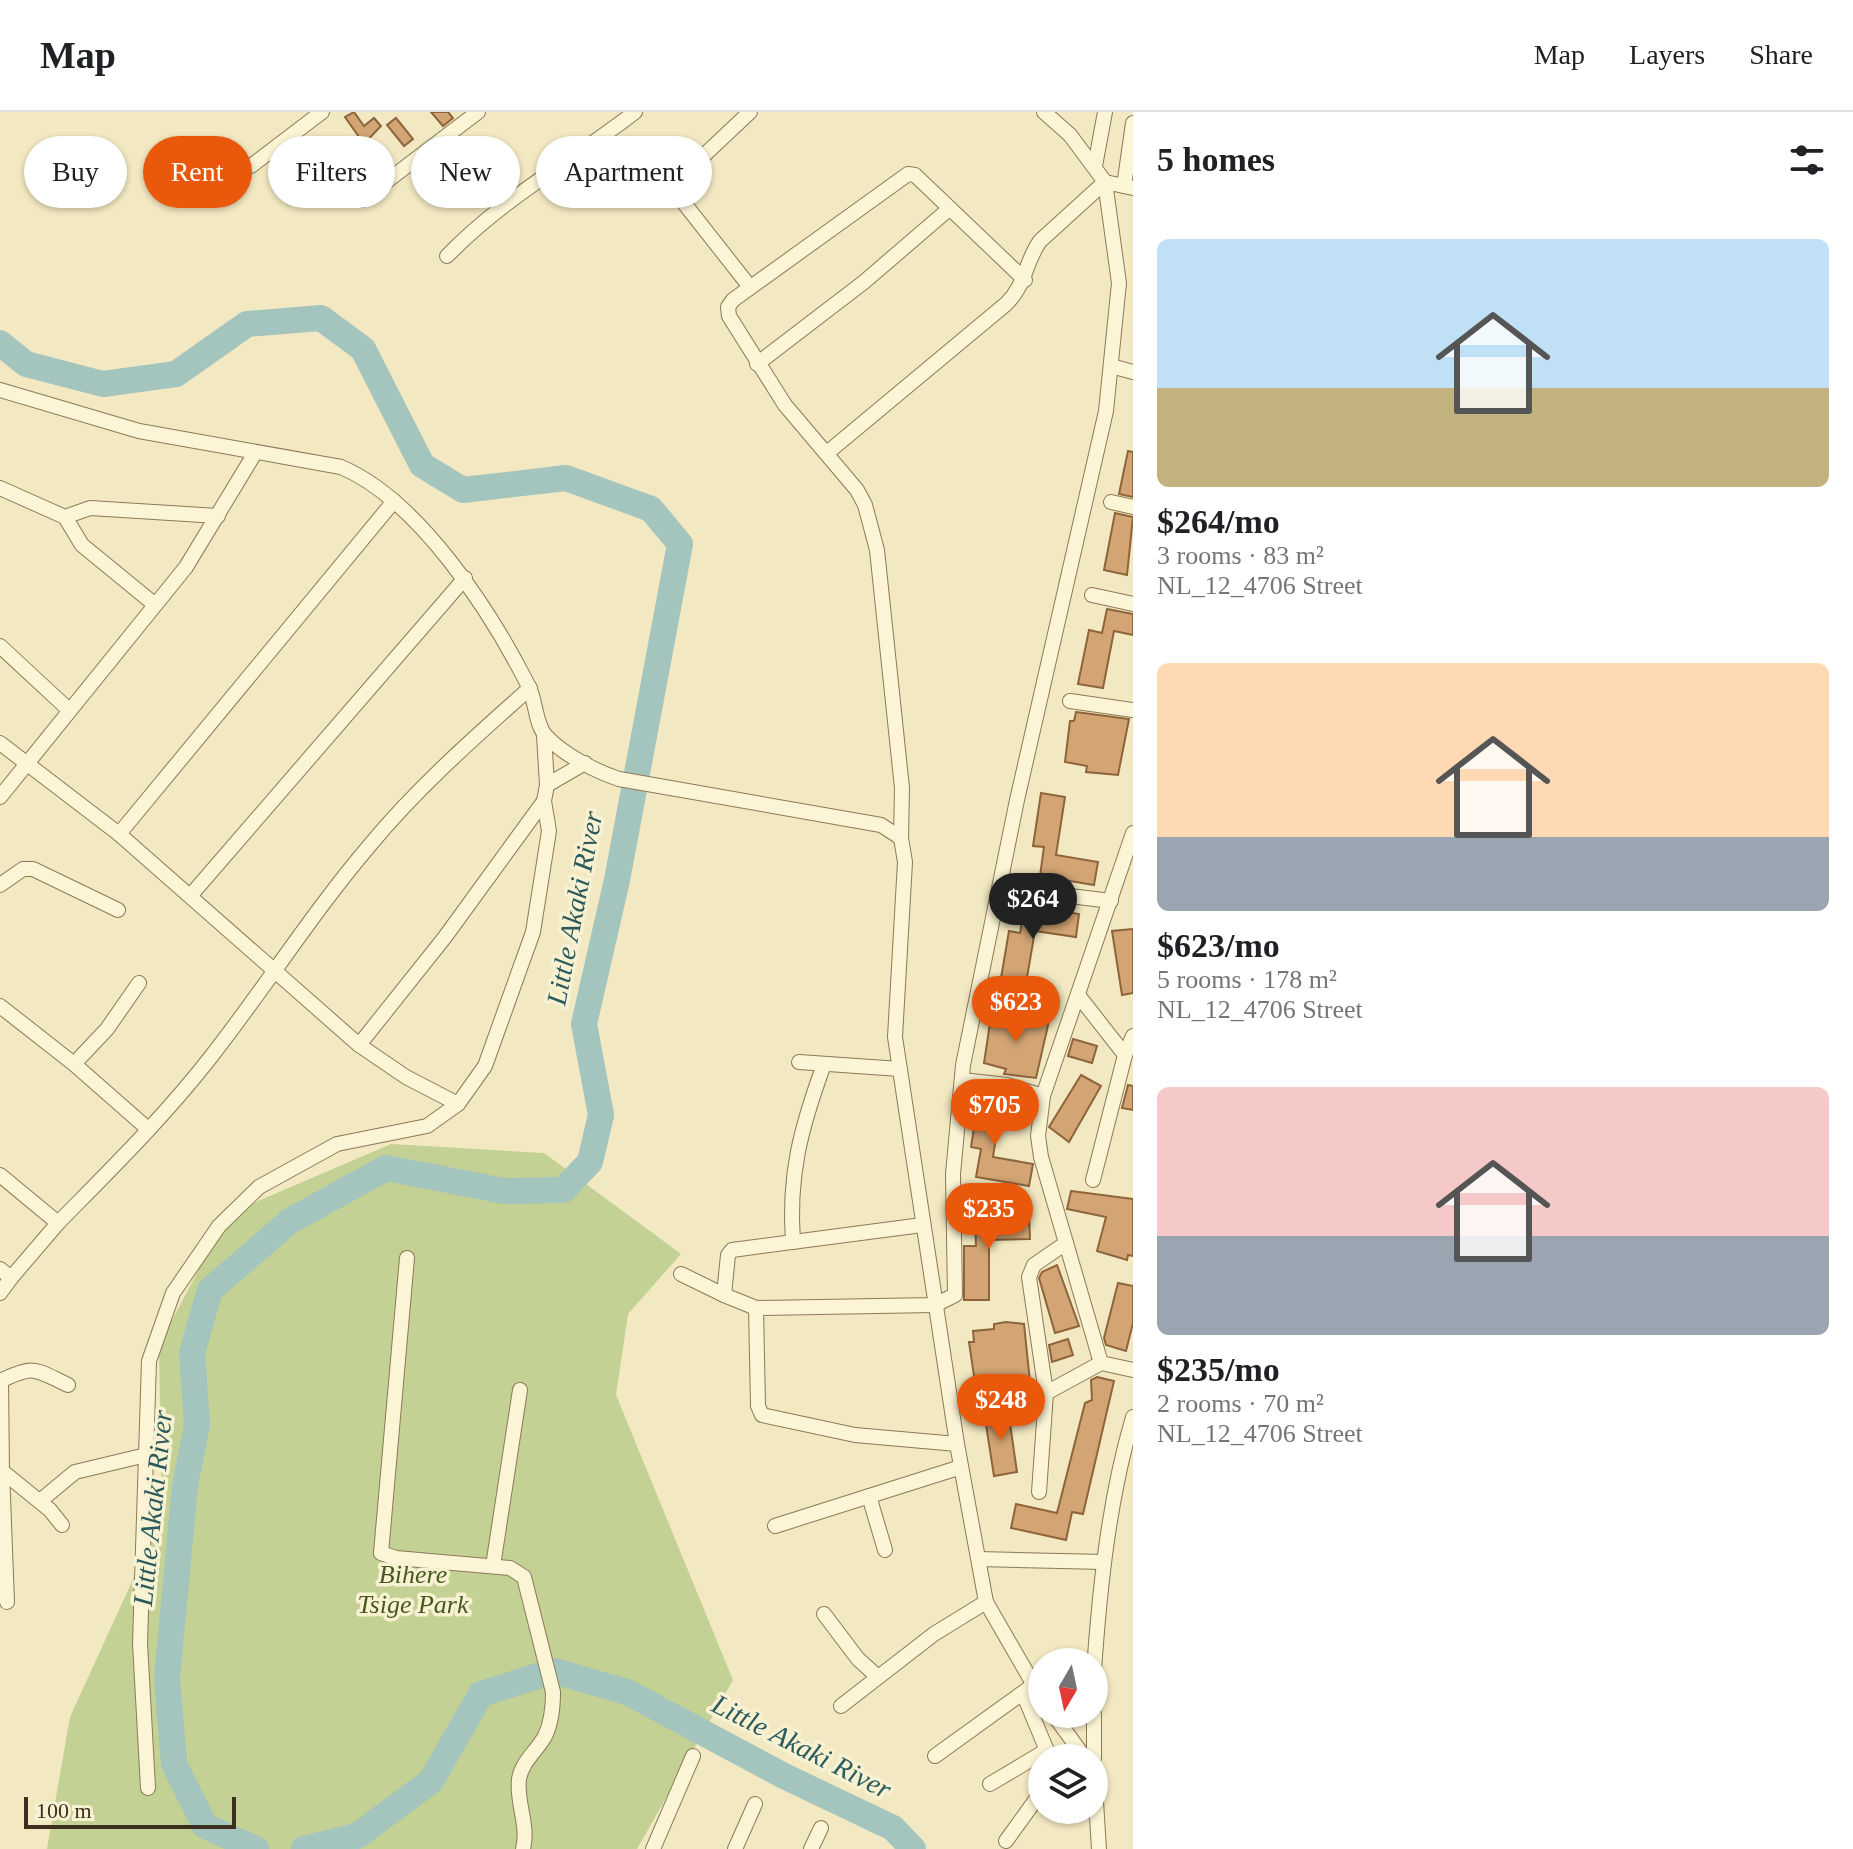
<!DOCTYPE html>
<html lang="en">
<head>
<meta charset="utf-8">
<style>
  :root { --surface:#fff; --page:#f6f6f6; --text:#202124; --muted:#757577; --line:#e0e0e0; --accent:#ea580c }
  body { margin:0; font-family:Georgia,serif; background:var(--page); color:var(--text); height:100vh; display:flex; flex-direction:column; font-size:30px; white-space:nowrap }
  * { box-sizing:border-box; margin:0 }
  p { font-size:26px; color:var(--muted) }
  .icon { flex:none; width:44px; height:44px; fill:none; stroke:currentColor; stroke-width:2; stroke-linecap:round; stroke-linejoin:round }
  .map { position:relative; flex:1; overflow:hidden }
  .sheet { display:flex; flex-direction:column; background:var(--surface); width:720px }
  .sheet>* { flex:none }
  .guide { position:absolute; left:24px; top:24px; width:760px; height:72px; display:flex; gap:16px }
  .needle { width:52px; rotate:189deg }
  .buttons { position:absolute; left:1028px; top:1536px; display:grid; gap:16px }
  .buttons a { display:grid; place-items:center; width:80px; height:80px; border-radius:50%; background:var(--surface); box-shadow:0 2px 6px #0004; font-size:40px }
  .scale { position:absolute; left:24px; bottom:20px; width:212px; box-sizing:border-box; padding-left:8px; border:4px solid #3b2f1d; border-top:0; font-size:22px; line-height:28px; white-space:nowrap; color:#3b2f1d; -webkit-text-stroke:6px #f8f1d2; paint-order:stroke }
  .price { position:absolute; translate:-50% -68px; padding:0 18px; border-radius:28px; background:var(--accent); color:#fff; font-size:26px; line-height:52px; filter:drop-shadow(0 2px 4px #0008) }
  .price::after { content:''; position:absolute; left:50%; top:48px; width:24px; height:18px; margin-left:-12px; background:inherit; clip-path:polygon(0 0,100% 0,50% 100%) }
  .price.current { background:#222; color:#fff }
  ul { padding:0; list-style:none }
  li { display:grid; align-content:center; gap:16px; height:424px; padding:0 24px }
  li span { display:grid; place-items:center; height:248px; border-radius:12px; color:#555 }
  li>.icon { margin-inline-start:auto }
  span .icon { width:144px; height:144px; fill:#fffc; stroke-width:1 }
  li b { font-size:34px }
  h2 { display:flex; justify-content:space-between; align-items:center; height:96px; padding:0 24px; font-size:34px }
  .chip { padding:0 28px; border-radius:36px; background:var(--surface); box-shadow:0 2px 6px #0004; font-size:28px; line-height:72px }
  .chip.current { background:var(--accent); color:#fff }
  header { display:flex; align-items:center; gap:48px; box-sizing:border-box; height:112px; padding:0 40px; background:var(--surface); border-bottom:2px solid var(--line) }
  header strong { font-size:38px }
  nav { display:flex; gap:44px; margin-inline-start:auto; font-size:28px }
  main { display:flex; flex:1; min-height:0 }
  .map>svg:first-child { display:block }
  .green { fill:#c3d194 }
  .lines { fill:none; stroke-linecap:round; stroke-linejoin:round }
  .river { stroke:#a4c4be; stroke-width:26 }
  .building { fill:#d3a574; stroke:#8e643b; stroke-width:2 }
  .minor-casing { stroke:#8d7957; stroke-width:16 }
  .minor { stroke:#fbf4d5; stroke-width:14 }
  .labels { text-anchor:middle; stroke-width:7; stroke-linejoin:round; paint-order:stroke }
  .park-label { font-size:26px; font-style:italic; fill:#465921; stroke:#f8f1d2 }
  .water-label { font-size:28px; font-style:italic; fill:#2a5a5c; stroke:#f8f1d2 }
</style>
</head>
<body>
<header>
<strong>Map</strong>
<nav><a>Map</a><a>Layers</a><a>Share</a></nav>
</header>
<main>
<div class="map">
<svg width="1133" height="1737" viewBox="0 0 1133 1737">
  <rect width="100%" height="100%" fill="#f2e8c1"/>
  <polygon class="green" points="391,1032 544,1041 681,1142 628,1202 616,1283 733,1568 637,1737 47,1737 70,1605 162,1404 159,1233 228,1102"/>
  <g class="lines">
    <g class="river">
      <polyline points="0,231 26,252 103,272 176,262 247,212 321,206 363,237 422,353 463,378 566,366 651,397 680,432 617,768 584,912 601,1003 590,1050 563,1078 504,1079 386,1056 290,1109 210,1178 192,1241 197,1313 185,1374 167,1566 174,1652 205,1714 256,1737"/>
      <polyline points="304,1737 357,1724 431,1669 481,1582 554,1559 627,1580 784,1664 893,1716 913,1737"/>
    </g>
  </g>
  <g class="building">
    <polygon points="354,0 364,14 374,6 381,14 364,32 345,5"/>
    <polygon points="431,0 448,0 453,6 443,14"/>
    <polygon points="396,6 413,27 404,34 387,13"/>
    <polygon points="362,31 385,58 375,66 372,62 360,71 351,60 336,71 326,58"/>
    <polygon points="1128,339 1133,340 1133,385 1119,382"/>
    <polygon points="1115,401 1133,405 1127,463 1104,458"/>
    <polygon points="1107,497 1133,502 1133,523 1114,519 1103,576 1078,572 1089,518 1102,521"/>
    <polygon points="1076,600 1129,607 1118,663 1086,660 1087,654 1065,650 1070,609 1074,609"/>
    <polygon points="1041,681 1065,685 1056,743 1098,750 1094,773 1040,764 1044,735 1033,734"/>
    <polygon points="1025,793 1079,802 1076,825 1035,819 1025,877 1000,872 1009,819 1020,821"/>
    <polygon points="1133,817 1133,881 1122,883 1112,819"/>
    <polygon points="997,900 1018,905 1019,900 1049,909 1036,966 1004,962 1006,957 984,951 990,911 994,911"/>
    <polygon points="1073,927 1097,934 1092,951 1068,944"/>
    <polygon points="1081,963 1101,974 1069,1030 1049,1015"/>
    <polygon points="1128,973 1133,974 1133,998 1122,996"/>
    <polygon points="979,983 1002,986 993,1045 1033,1052 1029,1074 976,1065 981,1037 971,1035"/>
    <polygon points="1071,1079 1133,1087 1133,1144 1128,1143 1127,1148 1097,1139 1106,1105 1067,1097"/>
    <polygon points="1029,1104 1030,1127 989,1128 989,1188 964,1188 964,1134 976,1134 975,1105"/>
    <polygon points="1057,1153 1079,1214 1055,1221 1039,1166 1042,1160"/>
    <polygon points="1118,1171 1133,1174 1133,1211 1126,1239 1106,1233 1104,1226"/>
    <polygon points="1006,1210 1024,1212 1030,1270 998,1276 998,1270 975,1271 969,1230 974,1230 973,1219 994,1217 994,1212"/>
    <polygon points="1068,1227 1073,1243 1052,1250 1049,1233"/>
    <polygon points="1097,1265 1114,1269 1083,1402 1072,1400 1066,1428 1011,1416 1016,1392 1057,1401 1085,1291 1092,1288 1091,1268"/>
    <polygon points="1008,1298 1017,1360 994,1364 984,1300"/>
  </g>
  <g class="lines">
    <defs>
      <g id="minor">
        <polyline points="251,54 322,0"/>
        <polyline points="1095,54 1105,0"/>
        <polyline points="1124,74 1133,11"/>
        <polyline points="362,88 478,0"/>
        <path d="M 447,144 C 503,86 572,49 635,0"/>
        <polyline points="1025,168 915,63 908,62 733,188 728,195 729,204 785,293 857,378 865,393 877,438 902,676 901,726 905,750 895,925 957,1332 986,1490 1042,1587"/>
        <polyline points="750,175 680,86 677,76 681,65 750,0"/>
        <polyline points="757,252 864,170 949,97"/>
        <polyline points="1111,254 1133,260"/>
        <path d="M 0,278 L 139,319 L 341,355 C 419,388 491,500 528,573 C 536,587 535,613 546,624 C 564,643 595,659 619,667 L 881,713 L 901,726"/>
        <path d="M 827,341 L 1006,192 C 1026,173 1025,150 1040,129 L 1105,70 L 1070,23 L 1044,0"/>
        <polyline points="0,376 65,405 90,396 218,404"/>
        <polyline points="1111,390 1133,395"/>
        <polyline points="65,405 82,433 154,492"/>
        <polyline points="1092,483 1133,492"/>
        <polyline points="0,534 69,598"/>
        <polyline points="1070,589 1133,598"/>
        <polyline points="0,631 119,722 359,933 406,965 458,992 485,954 533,820 549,719 544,689 547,673 544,623"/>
        <polyline points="547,673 585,651"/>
        <polyline points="0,685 186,455 255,341"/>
        <polyline points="1133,721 1043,984 1038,1024 1041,1045 1101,1251 1133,1258"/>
        <polyline points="119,722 394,389"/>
        <polyline points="0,773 23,757 33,757 118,798"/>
        <polyline points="1021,778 1111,789"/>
        <polyline points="191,783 465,466"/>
        <polyline points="1078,883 1125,943 1093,1068"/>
        <polyline points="0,894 74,952 148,1017"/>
        <polyline points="359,933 445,825 544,689"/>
        <polyline points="1125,943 1133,924"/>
        <polyline points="799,950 900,957"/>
        <polyline points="74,952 107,917 139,871"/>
        <polyline points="962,968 1007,973 1043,984"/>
        <path d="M 0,1063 L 58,1111 C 110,1058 164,1005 210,946 C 265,876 312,801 370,733 C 418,675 474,626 530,576"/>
        <polyline points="922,1113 732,1138 728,1143 724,1183 756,1196 935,1193 955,1183 953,1062 963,953 1017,688 1106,299 1119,171 1105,70 1133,76"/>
        <path d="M 793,1130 C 788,1063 801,1016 823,955"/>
        <path d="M 407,1146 L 381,1441 L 396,1446 L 510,1456 L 524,1465 L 553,1580 C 553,1595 552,1610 545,1624 C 537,1639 522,1649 519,1667 C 516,1691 529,1712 523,1737"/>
        <polyline points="0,1157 11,1166 58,1111"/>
        <polyline points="681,1162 724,1183"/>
        <polyline points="0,1181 11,1166"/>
        <polyline points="756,1196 758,1294 762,1303 855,1323 957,1332"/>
        <path d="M 0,1269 C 35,1252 34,1257 68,1273"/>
        <polyline points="1,1269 2,1359 50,1398 62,1413"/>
        <polyline points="992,1291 1046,1281 1101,1251"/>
        <polyline points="2,1359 7,1490"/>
        <polyline points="1039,1380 1046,1281 1029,1165 1034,1153 1066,1131"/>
        <polyline points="869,1384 885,1438"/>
        <polyline points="40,1389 75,1360 146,1343"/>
        <polyline points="775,1414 961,1355"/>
        <polyline points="979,1447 1104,1450"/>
        <polyline points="493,1454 520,1278"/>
        <polyline points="824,1502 858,1547 878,1565"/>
        <path d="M 1094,1558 C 1100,1473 1109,1387 1133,1305"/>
        <polyline points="1023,1581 1050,1646"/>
        <polyline points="841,1594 934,1522 986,1490"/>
        <polyline points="1053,1602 1085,1646"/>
        <polyline points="1094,1602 1094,1646"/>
        <polyline points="935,1644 1032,1574"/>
        <polyline points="1094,1658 1099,1737"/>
        <polyline points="990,1672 1047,1638"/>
        <polyline points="148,1676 140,1531 149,1249 173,1181 219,1114 259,1075 337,1032 427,1014 458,992"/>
        <polyline points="1006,1729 1042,1679"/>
        <polyline points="653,1737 693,1644"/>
        <polyline points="735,1737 755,1692"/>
        <polyline points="811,1737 821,1716"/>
      </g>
    </defs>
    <use href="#minor" class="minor-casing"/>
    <use href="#minor" class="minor"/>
  </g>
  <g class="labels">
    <g class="park-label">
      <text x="413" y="1471">Bihere<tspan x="413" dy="30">Tsige Park</tspan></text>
    </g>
    <g class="water-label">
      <text transform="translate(574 796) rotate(-79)" y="10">Little Akaki River</text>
      <text transform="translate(152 1396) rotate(-84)" y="10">Little Akaki River</text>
      <text transform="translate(802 1634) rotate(27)" y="10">Little Akaki River</text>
    </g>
  </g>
</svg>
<div class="buttons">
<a><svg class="needle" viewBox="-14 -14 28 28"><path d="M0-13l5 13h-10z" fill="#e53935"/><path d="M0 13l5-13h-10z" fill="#757577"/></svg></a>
<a><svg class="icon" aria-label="layers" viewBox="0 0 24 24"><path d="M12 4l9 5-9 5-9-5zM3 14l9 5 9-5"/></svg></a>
</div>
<div class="scale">100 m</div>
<b class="price current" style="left:1033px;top:829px">$264</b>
<b class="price" style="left:1016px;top:932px">$623</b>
<b class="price" style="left:995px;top:1035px">$705</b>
<b class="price" style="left:989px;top:1139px">$235</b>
<b class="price" style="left:1001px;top:1330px">$248</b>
<div class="guide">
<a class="chip">Buy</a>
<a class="chip current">Rent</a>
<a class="chip">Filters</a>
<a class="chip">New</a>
<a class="chip">Apartment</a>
</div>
</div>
<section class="sheet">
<h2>5 homes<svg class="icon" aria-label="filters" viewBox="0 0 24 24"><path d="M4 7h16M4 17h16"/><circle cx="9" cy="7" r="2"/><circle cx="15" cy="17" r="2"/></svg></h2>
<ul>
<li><span style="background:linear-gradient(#bfe0f5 60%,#c2b280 0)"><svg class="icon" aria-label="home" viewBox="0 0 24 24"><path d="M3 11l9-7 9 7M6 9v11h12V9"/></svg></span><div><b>$264/mo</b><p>3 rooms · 83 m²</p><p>NL_12_4706 Street</p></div></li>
<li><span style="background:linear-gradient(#ffd9b3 70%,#9aa5b1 0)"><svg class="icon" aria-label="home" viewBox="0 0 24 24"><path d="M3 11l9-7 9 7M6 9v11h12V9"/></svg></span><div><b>$623/mo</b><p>5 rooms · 178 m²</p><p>NL_12_4706 Street</p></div></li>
<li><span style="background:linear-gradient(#f6c9c9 60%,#9aa5b1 0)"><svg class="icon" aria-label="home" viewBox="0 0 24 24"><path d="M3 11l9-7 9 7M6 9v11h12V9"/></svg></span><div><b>$235/mo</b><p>2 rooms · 70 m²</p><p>NL_12_4706 Street</p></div></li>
</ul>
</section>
</main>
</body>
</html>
